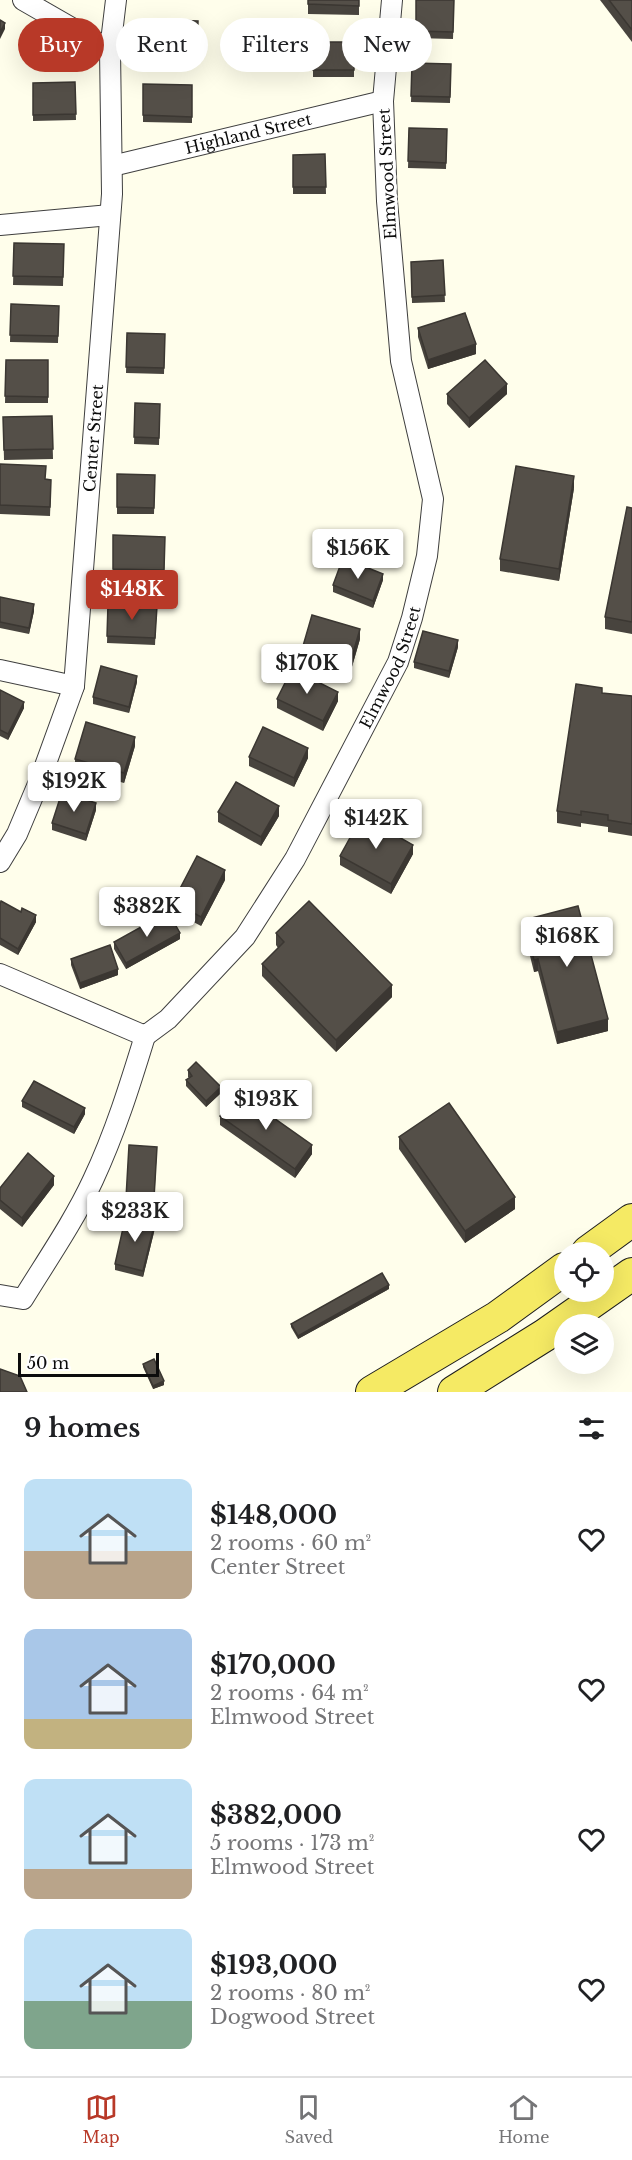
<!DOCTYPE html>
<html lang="en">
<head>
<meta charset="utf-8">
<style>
  :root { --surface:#fff; --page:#f6f6f6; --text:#202124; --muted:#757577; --line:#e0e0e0; --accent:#b83928 }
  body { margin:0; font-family:"Libre Baskerville",serif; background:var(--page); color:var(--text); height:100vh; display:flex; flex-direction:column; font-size:22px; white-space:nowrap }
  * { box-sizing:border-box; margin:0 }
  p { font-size:20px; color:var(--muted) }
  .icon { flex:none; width:33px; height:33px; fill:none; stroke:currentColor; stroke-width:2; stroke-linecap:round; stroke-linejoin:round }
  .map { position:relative; height:1392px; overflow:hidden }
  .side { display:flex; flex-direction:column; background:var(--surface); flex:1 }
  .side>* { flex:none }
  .banner { position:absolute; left:18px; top:18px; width:597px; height:54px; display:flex; gap:12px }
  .buttons { position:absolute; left:554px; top:1242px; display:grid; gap:12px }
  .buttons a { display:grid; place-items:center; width:60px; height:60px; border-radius:50%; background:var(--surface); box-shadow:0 6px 24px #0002; font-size:30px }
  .scale { position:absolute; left:18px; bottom:15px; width:141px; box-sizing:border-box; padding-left:6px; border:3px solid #0c0c0c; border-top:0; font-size:16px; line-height:21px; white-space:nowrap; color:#0c0c0c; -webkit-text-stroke:4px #fff; paint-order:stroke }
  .price { position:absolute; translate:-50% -51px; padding:0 14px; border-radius:6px; background:#fff; color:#222; font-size:20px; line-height:39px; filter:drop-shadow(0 2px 3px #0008) }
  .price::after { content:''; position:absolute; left:50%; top:36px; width:18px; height:14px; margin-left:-9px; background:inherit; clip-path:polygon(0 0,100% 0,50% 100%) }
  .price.on { background:var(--accent); color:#fff }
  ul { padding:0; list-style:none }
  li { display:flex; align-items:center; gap:18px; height:150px; padding:0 24px }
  li span { display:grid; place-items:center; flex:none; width:168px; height:120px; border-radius:12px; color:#555 }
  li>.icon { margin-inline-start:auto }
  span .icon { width:72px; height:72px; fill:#fffc; stroke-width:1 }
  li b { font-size:26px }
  h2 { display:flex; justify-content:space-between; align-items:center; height:72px; padding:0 24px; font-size:26px }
  .pill { padding:0 21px; border-radius:27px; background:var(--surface); box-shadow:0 6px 24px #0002; font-size:21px; line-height:54px }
  .pill.on { background:var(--accent); color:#fff }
  .tab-bar { display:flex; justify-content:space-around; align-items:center; height:84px; border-top:2px solid var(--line); background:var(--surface); font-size:16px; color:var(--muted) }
  .tab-bar a { display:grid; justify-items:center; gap:3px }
  .tab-bar .on { color:var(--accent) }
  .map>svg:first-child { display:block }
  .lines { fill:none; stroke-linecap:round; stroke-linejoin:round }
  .minor-casing { stroke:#3f3f3f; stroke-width:22 }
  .primary-casing { stroke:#1d1d1d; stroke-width:34 }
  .minor { stroke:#fff; stroke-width:20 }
  .primary { stroke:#f5ea64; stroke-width:32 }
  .wall { fill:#48443e }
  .shaded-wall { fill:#3b3732 }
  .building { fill:#544f48; stroke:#3b3732; stroke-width:1.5 }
  .labels { text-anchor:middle; stroke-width:6; stroke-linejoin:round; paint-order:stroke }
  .street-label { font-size:16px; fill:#0c0c0c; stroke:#fff }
</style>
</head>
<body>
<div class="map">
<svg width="632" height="1392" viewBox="0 0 632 1392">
  <rect width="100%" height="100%" fill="#fffeeb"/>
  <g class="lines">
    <defs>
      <g id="minor">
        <polyline points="23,0 110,50"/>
        <path id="s1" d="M 112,166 L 383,101"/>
        <polyline points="0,225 110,215"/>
        <polyline points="0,670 74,686"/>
        <path id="s2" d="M 0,862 L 17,834 L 41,777 L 74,686 L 112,194 L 110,50 L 116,0"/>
        <path id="s3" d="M 0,974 L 145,1036 L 168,1019 L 245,937 L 295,859 L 398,662 L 412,618 L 427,556 L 433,499 L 401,361 L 387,201 L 383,101 L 392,0"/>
        <path d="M 0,1295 L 23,1299 C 47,1260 74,1221 93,1180 C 115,1133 130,1085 145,1036"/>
      </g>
      <g id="primary">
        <polyline points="588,1252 632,1220"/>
        <polyline points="372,1392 498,1317 564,1269"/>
        <polyline points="454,1392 545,1335 632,1274"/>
      </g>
    </defs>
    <use href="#minor" class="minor-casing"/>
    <use href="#primary" class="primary-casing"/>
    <use href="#minor" class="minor"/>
    <use href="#primary" class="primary"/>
  </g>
  <g class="wall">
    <polygon points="308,0 359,0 359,15 308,14"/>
    <polygon points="416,0 454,0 453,39 416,38"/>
    <polygon points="600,0 632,0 632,42"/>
    <polygon points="198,21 197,62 146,61 146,52"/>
    <rect x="313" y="42" width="41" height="35"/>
    <polygon points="412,63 451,64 450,103 411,102"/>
    <polygon points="75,82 76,120 33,121 33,83"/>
    <polygon points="143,84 192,85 192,123 143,122"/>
    <polygon points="409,128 447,129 446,169 408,168"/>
    <polygon points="325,154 326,194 293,194 293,155"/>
    <polygon points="14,243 64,244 63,286 13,285"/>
    <polygon points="443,260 445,302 412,303 411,262"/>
    <polygon points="11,304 59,306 58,343 10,342"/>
    <polygon points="418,328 476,354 428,369 418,337"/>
    <polygon points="127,333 165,334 164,374 126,373"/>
    <polygon points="6,360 48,360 48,403 5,403"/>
    <polygon points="447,394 507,394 469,428 447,404"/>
    <polygon points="135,403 160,404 159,445 134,444"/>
    <polygon points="52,416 53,459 4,460 3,417"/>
    <polygon points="0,464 51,489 50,516 0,514"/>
    <polygon points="117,474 155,475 154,514 117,514"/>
    <polygon points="574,488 559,581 500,571 500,559"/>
    <polygon points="632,508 632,634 605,629 605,617"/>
    <polygon points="113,535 165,537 164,579 113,578"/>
    <polygon points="383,580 373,608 333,592 333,585"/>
    <polygon points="0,597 34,611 29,634 0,628"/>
    <polygon points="108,604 157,606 155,645 107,643"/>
    <polygon points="360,639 351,670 303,655 303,646"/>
    <polygon points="458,647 449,678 414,668 414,662"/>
    <polygon points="137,682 129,713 93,704 93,697"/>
    <polygon points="0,690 24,708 8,740 0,736"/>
    <polygon points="602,693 632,696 632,836 608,832 608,827 581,823 581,827 557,823 557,811"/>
    <polygon points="277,699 338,701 323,731 277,708"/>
    <polygon points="135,746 124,783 75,769 75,759"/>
    <polygon points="249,757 308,758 294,787 249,766"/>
    <polygon points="96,810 86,841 52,830 52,823"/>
    <polygon points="218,812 279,816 261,846 218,822"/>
    <polygon points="413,854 391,894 340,865 340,856"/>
    <polygon points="225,880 201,926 173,911 173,902"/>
    <polygon points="0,904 36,922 18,955 0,945"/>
    <polygon points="524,920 608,1031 557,1044 538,971 534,972 524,932"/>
    <polygon points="276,933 392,997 336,1052 262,976 262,964 278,948 276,945"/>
    <polygon points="180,939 126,969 114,949 114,942"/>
    <polygon points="71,959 118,975 80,989 71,965"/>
    <polygon points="188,1070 221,1093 206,1107 186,1086 186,1080 189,1078 188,1077"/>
    <polygon points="22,1101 85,1114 74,1134 22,1107"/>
    <polygon points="220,1116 312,1154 295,1178 220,1125"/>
    <polygon points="399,1137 515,1209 465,1243 399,1149"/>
    <polygon points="157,1147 154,1205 126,1205 126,1198"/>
    <polygon points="54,1185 22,1227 0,1209 0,1188"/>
    <polygon points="155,1228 143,1277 115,1270 115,1264"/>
    <polygon points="389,1289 298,1339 291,1327 291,1324"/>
    <polygon points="143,1364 164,1385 153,1389 143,1367"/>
  </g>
  <g class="shaded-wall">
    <polygon points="5,23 5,29 0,39 0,32"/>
    <polygon points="476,344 476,354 428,369 428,360"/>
    <polygon points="507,384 507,394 469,428 469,418"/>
    <polygon points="574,476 574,488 559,581 559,569"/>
    <polygon points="383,574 383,580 373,608 373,601"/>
    <polygon points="34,604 34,611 29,634 29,628"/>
    <polygon points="360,629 360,639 351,670 351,660"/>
    <polygon points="458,640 458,647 449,678 449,671"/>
    <polygon points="137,676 137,682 129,713 129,707"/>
    <polygon points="338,692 338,701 323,731 323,721"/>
    <polygon points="24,702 24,708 8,740 8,734"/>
    <polygon points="135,737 135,746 124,783 124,773"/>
    <polygon points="308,748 308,758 294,787 294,778"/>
    <polygon points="96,803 96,810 86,841 86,834"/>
    <polygon points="279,806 279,816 261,846 261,837"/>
    <polygon points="413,845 413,854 391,894 391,884"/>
    <polygon points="225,870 225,880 201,926 201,917"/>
    <polygon points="36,915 36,922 18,955 18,949"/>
    <polygon points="180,933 180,939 126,969 126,963"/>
    <polygon points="538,959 538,971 534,972 534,960"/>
    <polygon points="118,969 118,975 80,989 80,983"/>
    <polygon points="392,985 392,997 336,1052 336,1040"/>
    <polygon points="608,1019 608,1031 557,1044 557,1032"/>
    <polygon points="221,1087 221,1093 206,1107 206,1101"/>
    <polygon points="85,1108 85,1114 74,1134 74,1127"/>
    <polygon points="312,1145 312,1154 295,1178 295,1169"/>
    <polygon points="54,1176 54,1185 22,1227 22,1218"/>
    <polygon points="515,1197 515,1209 465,1243 465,1231"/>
    <polygon points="155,1222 155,1228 143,1277 143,1271"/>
    <polygon points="389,1285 389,1289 298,1339 298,1336"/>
    <polygon points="164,1381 164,1385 153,1389 153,1386"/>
  </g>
  <g class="building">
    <polygon points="308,0 359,0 359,6 308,4"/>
    <polygon points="416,0 454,0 453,32 416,31"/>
    <polygon points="609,0 632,0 632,30"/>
    <polygon points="147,19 198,21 197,53 146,52"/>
    <polygon points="0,20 5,23 0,32"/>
    <rect x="313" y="42" width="41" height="28"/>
    <polygon points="412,63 451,64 450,97 411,96"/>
    <polygon points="75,82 76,114 33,115 33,83"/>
    <polygon points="143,84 192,85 192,117 143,115"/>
    <polygon points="409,128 447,129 446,163 408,161"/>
    <polygon points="325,154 326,187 293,187 293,155"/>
    <polygon points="14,243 64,244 63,277 13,276"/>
    <polygon points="443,260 445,295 412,297 411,262"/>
    <polygon points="11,304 59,306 58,336 10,335"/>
    <polygon points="465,313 476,344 428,360 418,328"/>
    <polygon points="127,333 165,334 164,368 126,367"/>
    <polygon points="6,360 48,360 48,397 5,396"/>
    <polygon points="485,360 507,384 469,418 447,394"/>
    <polygon points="135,403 160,404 159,438 134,437"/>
    <polygon points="52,416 53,449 4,450 3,417"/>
    <polygon points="0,464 46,466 45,479 51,480 50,507 0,505"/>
    <polygon points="516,466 574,476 559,569 500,559"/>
    <polygon points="117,474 155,475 154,508 117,507"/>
    <polygon points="627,507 632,508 632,622 605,617"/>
    <polygon points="113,535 165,537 164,570 113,569"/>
    <polygon points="343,558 383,574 373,601 333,585"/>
    <polygon points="0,597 34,604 29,628 0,622"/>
    <polygon points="108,604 157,606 155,638 107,636"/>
    <polygon points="312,615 360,629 351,660 303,646"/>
    <polygon points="423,631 458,640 449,671 414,662"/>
    <polygon points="101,666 137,676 129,707 93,697"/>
    <polygon points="292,669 338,692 323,721 277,699"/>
    <polygon points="576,684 602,688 602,693 632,696 632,824 608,820 608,815 581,811 581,815 557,811"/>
    <polygon points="0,690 24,702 8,734 0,730"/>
    <polygon points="86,722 135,737 124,773 75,759"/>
    <polygon points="263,727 308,748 294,778 249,757"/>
    <polygon points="236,782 279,806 261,837 218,812"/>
    <polygon points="62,792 96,803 86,834 52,823"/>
    <polygon points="362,816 413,845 391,884 340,856"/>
    <polygon points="197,856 225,870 201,917 173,902"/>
    <polygon points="1,901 21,912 22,908 36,915 18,949 0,938 0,904"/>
    <polygon points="309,901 392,985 336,1040 262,964 284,942 276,933"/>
    <polygon points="578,906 608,1019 557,1032 538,959 534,960 524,920"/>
    <polygon points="168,912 180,933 126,963 114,942"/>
    <polygon points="110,945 118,969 80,983 71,959"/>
    <polygon points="196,1062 221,1087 206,1101 186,1080 192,1076 188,1070"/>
    <polygon points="34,1081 85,1108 74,1127 22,1101"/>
    <polygon points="237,1092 312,1145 295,1169 220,1116"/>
    <polygon points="449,1103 515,1197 465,1231 399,1137"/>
    <polygon points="129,1145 157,1147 154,1198 126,1198"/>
    <polygon points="28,1153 54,1176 22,1218 0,1200 0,1188"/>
    <polygon points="126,1215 155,1222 143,1271 115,1264"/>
    <polygon points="382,1273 389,1285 298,1336 291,1324"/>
    <polygon points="154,1359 164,1381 153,1386 143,1364"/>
    <polygon points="0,1369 20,1376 27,1392 0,1392"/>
  </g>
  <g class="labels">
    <g class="street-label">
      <text dy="6" stroke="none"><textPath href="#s1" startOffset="140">Highland Street</textPath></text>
      <text transform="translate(387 174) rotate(-93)" y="6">Elmwood Street</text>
      <text dy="6" stroke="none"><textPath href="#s2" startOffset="440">Center Street</textPath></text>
      <text dy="6" stroke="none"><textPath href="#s3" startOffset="606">Elmwood Street</textPath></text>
    </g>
  </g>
</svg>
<div class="buttons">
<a><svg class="icon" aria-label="locate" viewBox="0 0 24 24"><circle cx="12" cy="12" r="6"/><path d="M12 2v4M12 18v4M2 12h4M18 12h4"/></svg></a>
<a><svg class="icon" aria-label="layers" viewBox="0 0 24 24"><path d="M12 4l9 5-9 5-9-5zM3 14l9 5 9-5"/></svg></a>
</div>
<div class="scale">50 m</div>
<b class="price" style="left:358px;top:580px">$156K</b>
<b class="price on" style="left:132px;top:621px">$148K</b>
<b class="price" style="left:307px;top:695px">$170K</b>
<b class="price" style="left:74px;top:813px">$192K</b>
<b class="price" style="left:376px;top:850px">$142K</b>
<b class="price" style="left:147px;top:938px">$382K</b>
<b class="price" style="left:567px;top:968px">$168K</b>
<b class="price" style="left:266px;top:1131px">$193K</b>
<b class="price" style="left:135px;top:1243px">$233K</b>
<div class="banner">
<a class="pill on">Buy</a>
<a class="pill">Rent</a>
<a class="pill">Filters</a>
<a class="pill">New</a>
</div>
</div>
<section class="side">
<h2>9 homes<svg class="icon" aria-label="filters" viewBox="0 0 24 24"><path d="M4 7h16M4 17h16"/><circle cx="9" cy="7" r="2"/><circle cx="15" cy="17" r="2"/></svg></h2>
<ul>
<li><span style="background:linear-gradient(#bfe0f5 60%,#b9a48a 0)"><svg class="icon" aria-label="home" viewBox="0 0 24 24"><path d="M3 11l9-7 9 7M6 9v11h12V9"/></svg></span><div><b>$148,000</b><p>2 rooms · 60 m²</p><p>Center Street</p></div><svg class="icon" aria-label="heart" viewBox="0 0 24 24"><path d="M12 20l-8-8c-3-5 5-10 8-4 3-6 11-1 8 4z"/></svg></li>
<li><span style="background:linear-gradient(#a9c7e8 75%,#c2b280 0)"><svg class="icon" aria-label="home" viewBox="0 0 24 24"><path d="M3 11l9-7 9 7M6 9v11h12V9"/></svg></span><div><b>$170,000</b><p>2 rooms · 64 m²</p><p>Elmwood Street</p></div><svg class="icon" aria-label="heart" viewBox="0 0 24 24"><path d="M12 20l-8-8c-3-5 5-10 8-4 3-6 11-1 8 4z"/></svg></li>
<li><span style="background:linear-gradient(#bfe0f5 75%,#b9a48a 0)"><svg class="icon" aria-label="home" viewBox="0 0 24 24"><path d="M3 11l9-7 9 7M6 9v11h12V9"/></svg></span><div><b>$382,000</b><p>5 rooms · 173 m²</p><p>Elmwood Street</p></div><svg class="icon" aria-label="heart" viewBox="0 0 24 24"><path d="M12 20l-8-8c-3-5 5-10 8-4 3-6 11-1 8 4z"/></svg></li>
<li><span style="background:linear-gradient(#bfe0f5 60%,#7fa58c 0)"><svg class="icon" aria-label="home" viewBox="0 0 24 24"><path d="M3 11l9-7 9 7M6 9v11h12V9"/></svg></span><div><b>$193,000</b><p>2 rooms · 80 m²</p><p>Dogwood Street</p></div><svg class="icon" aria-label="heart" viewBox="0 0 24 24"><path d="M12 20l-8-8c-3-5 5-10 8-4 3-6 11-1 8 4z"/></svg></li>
</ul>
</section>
<nav class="tab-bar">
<a class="on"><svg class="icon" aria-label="map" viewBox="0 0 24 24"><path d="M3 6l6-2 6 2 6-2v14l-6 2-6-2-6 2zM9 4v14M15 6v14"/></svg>Map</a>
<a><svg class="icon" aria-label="saved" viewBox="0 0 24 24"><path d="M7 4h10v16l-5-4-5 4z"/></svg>Saved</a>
<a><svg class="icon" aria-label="home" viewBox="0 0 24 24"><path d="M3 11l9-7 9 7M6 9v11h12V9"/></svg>Home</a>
</nav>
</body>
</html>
